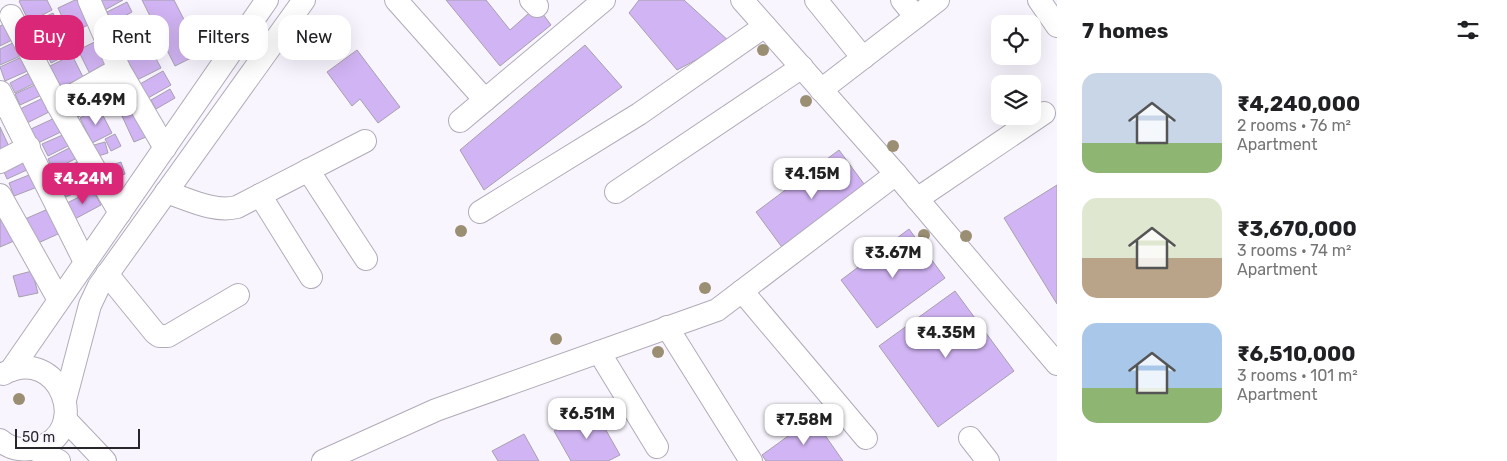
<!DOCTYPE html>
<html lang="en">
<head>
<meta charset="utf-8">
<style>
  :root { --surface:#fff; --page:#f6f6f6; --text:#202124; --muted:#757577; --accent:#db2777 }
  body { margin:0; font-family:Rubik,sans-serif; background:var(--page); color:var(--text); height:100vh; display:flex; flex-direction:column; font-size:19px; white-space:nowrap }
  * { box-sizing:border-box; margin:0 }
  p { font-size:16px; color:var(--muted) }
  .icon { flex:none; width:28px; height:28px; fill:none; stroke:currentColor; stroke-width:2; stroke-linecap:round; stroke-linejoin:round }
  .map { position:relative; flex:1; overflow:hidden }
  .panel { display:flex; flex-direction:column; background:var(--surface); width:450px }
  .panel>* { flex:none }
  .guide { position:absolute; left:15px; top:15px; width:475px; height:45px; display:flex; gap:10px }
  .tools { position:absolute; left:991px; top:15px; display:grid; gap:10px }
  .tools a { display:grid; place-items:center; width:50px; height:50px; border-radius:10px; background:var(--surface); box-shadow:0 5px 20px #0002; font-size:25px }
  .scale { position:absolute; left:15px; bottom:12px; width:125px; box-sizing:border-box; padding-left:5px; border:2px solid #28262b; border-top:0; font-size:14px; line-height:18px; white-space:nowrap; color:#28262b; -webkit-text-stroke:4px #f9f5fe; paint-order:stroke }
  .price { position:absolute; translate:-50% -42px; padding:0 11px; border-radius:10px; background:#fff; color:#222; font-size:16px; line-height:32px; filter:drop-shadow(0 1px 2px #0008) }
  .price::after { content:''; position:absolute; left:50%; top:30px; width:15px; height:11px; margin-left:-8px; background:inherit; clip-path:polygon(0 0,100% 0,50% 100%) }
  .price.current { background:var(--accent); color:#fff }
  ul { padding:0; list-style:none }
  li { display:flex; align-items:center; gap:15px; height:125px; padding:0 25px }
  li span { display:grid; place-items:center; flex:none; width:140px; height:100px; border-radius:15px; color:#555 }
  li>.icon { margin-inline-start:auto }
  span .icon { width:60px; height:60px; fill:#fffc; stroke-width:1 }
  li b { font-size:21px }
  h2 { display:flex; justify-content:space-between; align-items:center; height:60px; padding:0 25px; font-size:21px }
  .tag { padding:0 18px; border-radius:15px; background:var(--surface); box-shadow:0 5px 20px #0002; font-size:18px; line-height:45px }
  .tag.current { background:var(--accent); color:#fff }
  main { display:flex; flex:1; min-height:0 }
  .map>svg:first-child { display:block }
  .building { fill:#d1b4f3; stroke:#a6a0ae }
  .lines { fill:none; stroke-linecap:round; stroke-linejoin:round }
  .minor-casing { stroke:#b1abb9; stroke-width:24 }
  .minor { stroke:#fff; stroke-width:22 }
  .tree { fill:#9b8f73 }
</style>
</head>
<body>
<main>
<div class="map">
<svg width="1057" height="461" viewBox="0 0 1057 461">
  <rect width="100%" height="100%" fill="#f9f5fe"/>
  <g class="building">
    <polygon points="21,0 47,0 52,10 29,22 19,1"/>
    <polygon points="75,0 79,0 90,24 70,34 58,8"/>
    <polygon points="100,0 123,0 105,10"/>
    <polygon points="142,0 174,0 201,53 175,66"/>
    <polygon points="446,0 486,0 510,30 537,6 551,25 500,66"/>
    <polygon points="639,0 684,0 730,42 677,70 629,13"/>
    <polygon points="127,2 132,12 112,23 107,12"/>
    <polygon points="53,13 58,23 36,35 30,24"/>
    <polygon points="133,16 146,38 125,49 113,26"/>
    <polygon points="10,21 18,37 0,46 0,26"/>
    <polygon points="58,25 65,38 43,48 37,35"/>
    <polygon points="66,39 73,52 51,63 45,50"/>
    <polygon points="101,39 112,63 90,74 78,50"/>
    <polygon points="19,40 25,54 0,65 0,49"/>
    <polygon points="149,45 161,68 137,80 126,58"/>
    <polygon points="585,45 622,87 484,190 460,150"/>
    <polygon points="357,50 400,107 378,123 360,99 352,106 327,72"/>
    <polygon points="26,55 32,69 5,81 0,67"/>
    <polygon points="72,55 86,83 64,94 50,66"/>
    <polygon points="33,71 39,81 15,93 10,83"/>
    <polygon points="163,71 171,85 148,98 140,84"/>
    <polygon points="39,83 44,94 20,105 15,94"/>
    <polygon points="170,89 175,98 156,109 151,100"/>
    <polygon points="91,95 97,106 78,117 72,106"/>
    <polygon points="45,97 51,111 27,123 20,109"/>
    <polygon points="99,108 112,133 92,143 80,118"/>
    <polygon points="134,110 146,137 134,142 122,116"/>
    <polygon points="59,116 65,130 38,143 31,129"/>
    <polygon points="0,127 12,153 0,158"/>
    <polygon points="67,133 72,144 48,156 42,144"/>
    <polygon points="115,134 121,146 111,151 105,139"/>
    <polygon points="105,142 108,153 98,156 94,145"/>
    <polygon points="73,146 79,157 53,170 48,159"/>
    <polygon points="839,150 867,188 784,250 756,212"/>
    <polygon points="24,158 29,169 7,179 2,167"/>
    <polygon points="81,160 87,172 60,186 54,174"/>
    <polygon points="121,162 125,174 110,179 106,167"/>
    <polygon points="34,173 40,186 14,196 9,183"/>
    <polygon points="88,175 92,185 66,197 61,187"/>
    <polygon points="1057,185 1057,304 1004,218"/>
    <polygon points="93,190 101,205 73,220 65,204"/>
    <polygon points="0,208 14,241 0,247"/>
    <polygon points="48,209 58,234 36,244 25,219"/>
    <polygon points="909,229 945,278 877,328 841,280"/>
    <polygon points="32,271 38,293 19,297 13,276"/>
    <polygon points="955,291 1014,371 938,427 879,346"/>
    <polygon points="594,409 620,455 608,461 571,461 554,431"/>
    <polygon points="813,418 843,461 766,461 762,455"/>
    <polygon points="524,434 539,461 498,461 492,451"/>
  </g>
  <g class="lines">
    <defs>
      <g id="minor">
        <polyline points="89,0 119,69 165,148"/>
        <polyline points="396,0 485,100"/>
        <polyline points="531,0 537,6"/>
        <polyline points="742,0 896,174 1057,364"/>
        <polyline points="816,0 863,58"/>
        <polyline points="902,0 916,17"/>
        <polyline points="1039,0 1057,26"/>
        <polyline points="11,16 57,104 120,213"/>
        <polyline points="821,90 938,0"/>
        <polyline points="0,92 85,262"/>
        <polyline points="57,104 119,69"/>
        <polyline points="460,121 604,0"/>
        <polyline points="0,162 29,147"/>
        <polyline points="308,170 366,259"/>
        <path d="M 166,192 C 188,199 214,213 237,207 L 365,141"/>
        <polyline points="616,192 802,67"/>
        <polyline points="0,195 59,300"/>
        <polyline points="260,195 311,277"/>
        <polyline points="917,199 1044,113"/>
        <polyline points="480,212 639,114 765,26"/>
        <polyline points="107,274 155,333 159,336 168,336 238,295"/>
        <polyline points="742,291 866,438"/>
        <polyline points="667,327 751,461"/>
        <polyline points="599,352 657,447"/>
        <polyline points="11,370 267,0"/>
        <polyline points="65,400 90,305 99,286 304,0"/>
        <polyline points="65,419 105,461"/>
        <polyline points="970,438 988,461"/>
        <path d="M 0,440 C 10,449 23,451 36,448 C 93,434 60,343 3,374"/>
        <polyline points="34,449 59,461"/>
        <polyline points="323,461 436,410 717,310 896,174"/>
      </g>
    </defs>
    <use href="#minor" class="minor-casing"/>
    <use href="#minor" class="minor"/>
  </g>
  <g class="tree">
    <circle cx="763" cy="50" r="6"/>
    <circle cx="806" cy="101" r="6"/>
    <circle cx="893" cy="146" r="6"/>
    <circle cx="461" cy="231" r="6"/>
    <circle cx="924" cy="235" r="6"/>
    <circle cx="966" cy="236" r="6"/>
    <circle cx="705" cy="288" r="6"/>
    <circle cx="556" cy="339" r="6"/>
    <circle cx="658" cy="352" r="6"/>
    <circle cx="19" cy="399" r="6"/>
  </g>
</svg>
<div class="tools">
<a><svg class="icon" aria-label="locate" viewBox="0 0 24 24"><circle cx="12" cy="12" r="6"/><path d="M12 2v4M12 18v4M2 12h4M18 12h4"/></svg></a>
<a><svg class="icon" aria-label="layers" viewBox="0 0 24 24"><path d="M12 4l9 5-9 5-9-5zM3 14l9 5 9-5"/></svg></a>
</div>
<div class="scale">50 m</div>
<b class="price" style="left:96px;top:126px">₹6.49M</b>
<b class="price" style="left:812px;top:200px">₹4.15M</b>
<b class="price current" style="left:83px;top:205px">₹4.24M</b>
<b class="price" style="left:893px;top:279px">₹3.67M</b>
<b class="price" style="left:946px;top:359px">₹4.35M</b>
<b class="price" style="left:587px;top:440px">₹6.51M</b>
<b class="price" style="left:804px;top:446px">₹7.58M</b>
<div class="guide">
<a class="tag current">Buy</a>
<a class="tag">Rent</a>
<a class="tag">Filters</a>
<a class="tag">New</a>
</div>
</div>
<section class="panel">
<h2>7 homes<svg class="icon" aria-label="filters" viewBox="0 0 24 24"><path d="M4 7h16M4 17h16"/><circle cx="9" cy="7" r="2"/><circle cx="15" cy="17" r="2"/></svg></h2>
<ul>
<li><span style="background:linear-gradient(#c9d6e8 70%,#8fb573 0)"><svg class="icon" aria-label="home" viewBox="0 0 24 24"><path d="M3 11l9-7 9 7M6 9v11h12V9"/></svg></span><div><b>₹4,240,000</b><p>2 rooms · 76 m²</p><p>Apartment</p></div></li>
<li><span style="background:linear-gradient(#dfe7d0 60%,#b9a48a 0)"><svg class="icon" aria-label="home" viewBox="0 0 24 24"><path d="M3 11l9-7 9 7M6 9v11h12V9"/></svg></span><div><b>₹3,670,000</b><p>3 rooms · 74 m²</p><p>Apartment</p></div></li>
<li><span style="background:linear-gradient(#a9c7e8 65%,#8fb573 0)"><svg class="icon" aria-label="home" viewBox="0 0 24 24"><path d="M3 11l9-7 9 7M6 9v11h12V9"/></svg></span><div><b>₹6,510,000</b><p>3 rooms · 101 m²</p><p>Apartment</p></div></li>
</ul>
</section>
</main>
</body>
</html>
